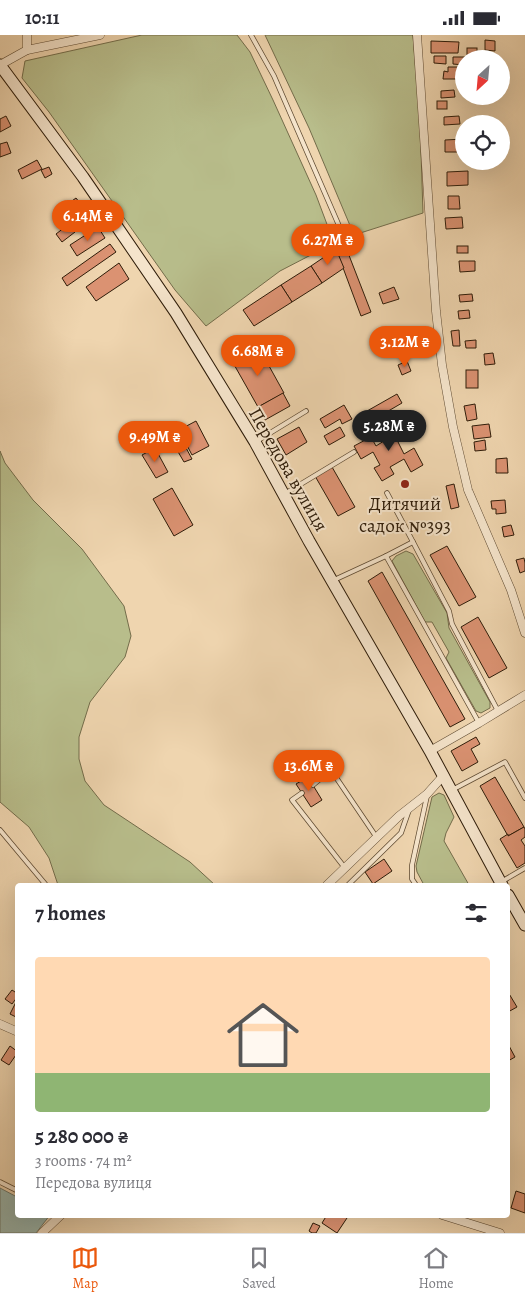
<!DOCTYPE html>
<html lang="en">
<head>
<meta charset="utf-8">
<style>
  :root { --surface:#fff; --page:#f7f7f7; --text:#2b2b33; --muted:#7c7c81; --line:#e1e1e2; --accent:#ea580c }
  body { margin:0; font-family:Alegreya,serif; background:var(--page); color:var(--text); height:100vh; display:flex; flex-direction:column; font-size:19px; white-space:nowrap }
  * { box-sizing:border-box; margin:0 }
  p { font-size:16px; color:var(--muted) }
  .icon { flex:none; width:28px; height:28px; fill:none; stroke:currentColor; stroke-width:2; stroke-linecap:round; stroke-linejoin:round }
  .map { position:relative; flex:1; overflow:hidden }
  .details { position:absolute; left:15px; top:848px; width:495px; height:335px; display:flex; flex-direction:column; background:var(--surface); border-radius:5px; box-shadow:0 5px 20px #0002 }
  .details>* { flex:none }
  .needle { width:32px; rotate:206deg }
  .controls { position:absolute; left:455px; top:15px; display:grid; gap:10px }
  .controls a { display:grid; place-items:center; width:55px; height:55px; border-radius:50%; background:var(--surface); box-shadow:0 5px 20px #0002; font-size:25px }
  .price { position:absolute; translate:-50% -42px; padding:0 11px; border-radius:18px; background:var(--accent); color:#fff; font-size:16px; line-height:32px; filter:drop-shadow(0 1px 2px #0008) }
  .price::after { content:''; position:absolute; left:50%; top:30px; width:15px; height:11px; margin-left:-8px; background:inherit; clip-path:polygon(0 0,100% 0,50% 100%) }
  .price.current { background:#222; color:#fff }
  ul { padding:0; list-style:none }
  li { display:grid; align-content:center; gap:10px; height:265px; padding:0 20px }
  li span { display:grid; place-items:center; height:155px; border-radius:5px; color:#555 }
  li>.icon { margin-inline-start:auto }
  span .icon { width:90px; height:90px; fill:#fffc; stroke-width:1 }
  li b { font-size:21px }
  h2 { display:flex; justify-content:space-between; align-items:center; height:60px; padding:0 20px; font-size:21px }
  .status { display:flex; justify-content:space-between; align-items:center; height:35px; padding:0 25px; background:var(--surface); direction:ltr }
  .status svg { height:14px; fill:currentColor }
  .dock { display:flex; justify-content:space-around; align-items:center; height:70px; border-top:1px solid var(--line); background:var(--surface); font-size:14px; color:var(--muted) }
  .dock a { display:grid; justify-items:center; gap:2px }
  .dock .current { color:var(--accent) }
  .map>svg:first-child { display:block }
  .green { fill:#b8bd8b; stroke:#736c4a }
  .water { fill:#9ab8b0; stroke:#6f7a6d }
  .building { fill:#db9272; stroke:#2e1c09 }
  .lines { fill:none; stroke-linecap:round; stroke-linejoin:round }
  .lane-casing { stroke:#5e4a32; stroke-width:5.5 }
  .street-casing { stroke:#5e4a32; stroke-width:9 }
  .secondary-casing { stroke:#2e1c09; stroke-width:13 }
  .lane { stroke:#f5e4cb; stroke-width:4 }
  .street { stroke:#f5e4cb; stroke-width:8 }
  .secondary { stroke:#f5e4cb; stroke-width:11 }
  .poi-dot { fill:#8f2418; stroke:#f5e4cb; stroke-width:2 }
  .labels { text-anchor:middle; stroke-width:4; stroke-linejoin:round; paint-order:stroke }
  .street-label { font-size:19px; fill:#2e1c09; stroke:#f5e4cb }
  .poi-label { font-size:19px; fill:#2e1c09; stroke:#f5e4cb }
</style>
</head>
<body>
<div class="status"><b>10:11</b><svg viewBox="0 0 49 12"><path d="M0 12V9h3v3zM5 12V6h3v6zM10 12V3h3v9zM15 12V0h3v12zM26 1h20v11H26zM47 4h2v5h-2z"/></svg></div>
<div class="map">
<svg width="525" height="1198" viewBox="0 0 525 1198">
  <rect width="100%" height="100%" fill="#efd5af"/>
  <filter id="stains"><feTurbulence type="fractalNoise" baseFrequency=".004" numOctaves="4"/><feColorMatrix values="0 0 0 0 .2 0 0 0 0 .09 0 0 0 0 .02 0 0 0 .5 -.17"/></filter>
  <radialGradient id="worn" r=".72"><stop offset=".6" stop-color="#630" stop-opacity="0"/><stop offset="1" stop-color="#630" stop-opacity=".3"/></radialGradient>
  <g class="green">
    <polygon points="142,0 237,0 250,17 273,65 316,160 334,208 280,236 206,291 175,255 49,77 22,43 25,26"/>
    <polygon points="265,0 413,0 420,86 423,178 354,200 309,93"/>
    <polygon points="0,416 5,428 33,465 82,514 124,571 131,601 125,622 90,667 79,702 79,724 85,746 104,770 190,827 215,850 58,850 49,823 29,792 0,767"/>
    <polygon points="406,516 413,519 447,578 449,593 490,667 490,673 481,678 476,676 446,623 449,617 432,587 425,587 392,526 396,521"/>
    <polygon points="439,758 444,760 454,782 446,798 444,806 469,850 424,850 417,837 416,831 432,762"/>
  </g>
  <polygon class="water" points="0,1153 17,1162 18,1180 50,1180 36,1198 0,1198"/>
  <g class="building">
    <polygon points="485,5 495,6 495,16 485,15"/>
    <polygon points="431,6 459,7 458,18 431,18"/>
    <rect x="467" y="13" width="10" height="8"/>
    <polygon points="434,21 446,21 446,29 434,28"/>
    <polygon points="453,22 467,22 467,24 464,24 464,30 453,29"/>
    <polygon points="448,32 460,32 459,44 443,44 444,36 448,37"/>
    <polygon points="454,55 455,62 441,63 441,56"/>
    <rect x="437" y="66" width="10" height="8"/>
    <polygon points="6,81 11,91 0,97 0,84"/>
    <polygon points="459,81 460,89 444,90 444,82"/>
    <polygon points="464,104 464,117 445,117 445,105"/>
    <polygon points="7,107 11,118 0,122 0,109"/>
    <polygon points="37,125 42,134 22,144 18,135"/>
    <polygon points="49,132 52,139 45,143 41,135"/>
    <polygon points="468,136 468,150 447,151 447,137"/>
    <polygon points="448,161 459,161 460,174 448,174"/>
    <polygon points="76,163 83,172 73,180 65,171"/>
    <polygon points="462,182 463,193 446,194 445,183"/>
    <polygon points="69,189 75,197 62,207 56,199"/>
    <polygon points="98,192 105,203 77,221 70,210"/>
    <polygon points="110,209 116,217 67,251 62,243"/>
    <polygon points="345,210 371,277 361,281 336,214"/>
    <rect x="457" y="211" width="11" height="7"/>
    <polygon points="336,214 344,233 322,248 311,231"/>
    <polygon points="459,226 475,226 475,236 460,237"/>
    <polygon points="119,228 129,244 96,266 86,252"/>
    <polygon points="311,231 322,248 292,267 281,250"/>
    <polygon points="281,250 292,267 254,291 243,275"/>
    <polygon points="394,252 399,264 383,269 379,258"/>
    <polygon points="472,259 473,266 460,267 459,260"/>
    <polygon points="469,275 470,283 459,284 458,276"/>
    <polygon points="459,295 460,311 453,311 451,296"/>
    <polygon points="476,305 476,313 466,313 465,306"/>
    <polygon points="258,311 284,358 258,372 232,326"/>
    <polygon points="493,318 495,329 485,330 484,319"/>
    <polygon points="407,326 411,336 402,340 398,330"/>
    <rect x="466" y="335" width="12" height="18"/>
    <polygon points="283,358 290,371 265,385 258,372"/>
    <polygon points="397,359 402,368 366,389 360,380"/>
    <polygon points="475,369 477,384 467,386 464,371"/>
    <polygon points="344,370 352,384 342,389 340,384 325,393 320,384"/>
    <polygon points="196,386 209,411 192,420 179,395"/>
    <polygon points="397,386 407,402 398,407 404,419 414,413 423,430 411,437 404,424 390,432 394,439 382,446 374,433 380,430 373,417 361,424 354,411 371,402 376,411 387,404 382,395"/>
    <polygon points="489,389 491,402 474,404 472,391"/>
    <polygon points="299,392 307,407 286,420 277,404"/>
    <polygon points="340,392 345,401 329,410 324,401"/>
    <polygon points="178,398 192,424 184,427 170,403"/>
    <polygon points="485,405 486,415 475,416 474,407"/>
    <polygon points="155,413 168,437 156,443 142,420"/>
    <polygon points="507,423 508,438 496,438 496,424"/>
    <polygon points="332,432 355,472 338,481 315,441"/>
    <polygon points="454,449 459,472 451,474 446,451"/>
    <polygon points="172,453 193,490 174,501 153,464"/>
    <polygon points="505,465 506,478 496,479 496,474 492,474 491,466"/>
    <polygon points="511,490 514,500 504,502 502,492"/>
    <polygon points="447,511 476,562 459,571 430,520"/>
    <polygon points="524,523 525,528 525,536 520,538 516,525"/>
    <polygon points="382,537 465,684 450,692 368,546"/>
    <polygon points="478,582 507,633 489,643 461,592"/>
    <polygon points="476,702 480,709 471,714 478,727 462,736 451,716"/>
    <polygon points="308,742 322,765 311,772 296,749"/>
    <polygon points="495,742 524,792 508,801 480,751"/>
    <polygon points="524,792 525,794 525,802 521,805 525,811 525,828 517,833 500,804 508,799 508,801"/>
    <polygon points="384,824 392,836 373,849 365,837"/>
    <polygon points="12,955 18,959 18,961 12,969 5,964"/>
    <polygon points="508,957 517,972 508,977"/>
    <polygon points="16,967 18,967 18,983 10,979"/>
    <polygon points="508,1009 515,1022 508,1026"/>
    <polygon points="10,1011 18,1017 9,1030 1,1025"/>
    <polygon points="516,1156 525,1159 525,1178 511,1173"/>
    <polygon points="327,1180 349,1180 337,1198 322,1188"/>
    <polygon points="313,1188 320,1191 316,1198 312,1198 309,1196"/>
  </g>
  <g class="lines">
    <defs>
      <g id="lane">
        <polyline points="251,0 274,41 340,193"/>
        <polyline points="257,406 306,376"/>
        <polyline points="286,458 354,417"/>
        <polyline points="387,458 413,507"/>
        <polyline points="386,521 479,688"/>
        <polyline points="334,545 386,521 413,507 449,576 452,589 498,676"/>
        <polyline points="313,750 331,735 377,803"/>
        <polyline points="452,755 505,727 525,763"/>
        <polyline points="302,758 292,765 345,833"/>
        <polyline points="0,795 46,850"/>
        <polyline points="501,847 525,833"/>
        <polyline points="348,850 401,798 409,775"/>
        <polyline points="416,850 412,844 412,830 427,761"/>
        <polyline points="0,1147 18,1156"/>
      </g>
      <g id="street">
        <polyline points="417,0 436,276 442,330 453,392 468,455 511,555 525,598"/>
        <polyline points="27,15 100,0"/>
        <polyline points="0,30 27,15 27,0"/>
        <polyline points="430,716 479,688 525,660"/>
        <polyline points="327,850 399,781 427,759 444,740"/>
        <polyline points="0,989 18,997"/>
        <polyline points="442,1180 500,1198"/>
        <polyline points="42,1198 61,1180"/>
      </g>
      <g id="secondary">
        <polyline points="0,30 83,142 176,278 255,407 309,506 430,716 502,850"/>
        <polyline points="508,860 525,890"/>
      </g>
    </defs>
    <use href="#lane" class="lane-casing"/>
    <use href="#street" class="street-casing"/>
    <use href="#secondary" class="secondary-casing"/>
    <use href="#lane" class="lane"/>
    <use href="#street" class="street"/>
    <use href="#secondary" class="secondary"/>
  </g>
  <circle class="poi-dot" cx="405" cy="449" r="5"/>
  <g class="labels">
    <g class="street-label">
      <text transform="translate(289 434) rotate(60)" y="7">Передова вулиця</text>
    </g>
    <g class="poi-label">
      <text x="405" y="475">Дитячий<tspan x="405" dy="22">садок №393</tspan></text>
    </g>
  </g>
  <rect width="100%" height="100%" filter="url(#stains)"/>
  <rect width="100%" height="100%" fill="url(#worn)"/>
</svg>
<div class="controls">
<a><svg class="needle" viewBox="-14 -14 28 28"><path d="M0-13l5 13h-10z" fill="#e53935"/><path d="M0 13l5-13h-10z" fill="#7c7c81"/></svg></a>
<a><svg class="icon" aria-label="locate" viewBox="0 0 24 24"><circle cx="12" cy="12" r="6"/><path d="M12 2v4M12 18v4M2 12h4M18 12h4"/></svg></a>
</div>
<b class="price" style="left:88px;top:207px">6.14M ₴</b>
<b class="price" style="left:328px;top:231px">6.27M ₴</b>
<b class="price" style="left:405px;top:333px">3.12M ₴</b>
<b class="price" style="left:258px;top:342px">6.68M ₴</b>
<b class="price current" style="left:389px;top:417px">5.28M ₴</b>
<b class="price" style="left:155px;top:428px">9.49M ₴</b>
<b class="price" style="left:309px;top:757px">13.6M ₴</b>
<section class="details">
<h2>7 homes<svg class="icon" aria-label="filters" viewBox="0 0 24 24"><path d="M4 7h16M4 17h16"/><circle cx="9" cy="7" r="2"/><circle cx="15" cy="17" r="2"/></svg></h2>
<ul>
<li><span style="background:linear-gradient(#ffd9b3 75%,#8fb573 0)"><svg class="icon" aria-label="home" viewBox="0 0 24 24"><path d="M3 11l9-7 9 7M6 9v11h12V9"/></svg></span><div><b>5 280 000 ₴</b><p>3 rooms · 74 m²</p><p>Передова вулиця</p></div></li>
</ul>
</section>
</div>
<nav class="dock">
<a class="current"><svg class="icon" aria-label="map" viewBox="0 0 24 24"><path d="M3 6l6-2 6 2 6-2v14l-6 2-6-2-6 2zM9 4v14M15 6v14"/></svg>Map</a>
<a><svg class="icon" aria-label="saved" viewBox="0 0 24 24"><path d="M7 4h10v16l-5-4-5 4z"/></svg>Saved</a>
<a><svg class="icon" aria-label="home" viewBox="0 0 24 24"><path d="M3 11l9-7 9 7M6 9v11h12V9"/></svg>Home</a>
</nav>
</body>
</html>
